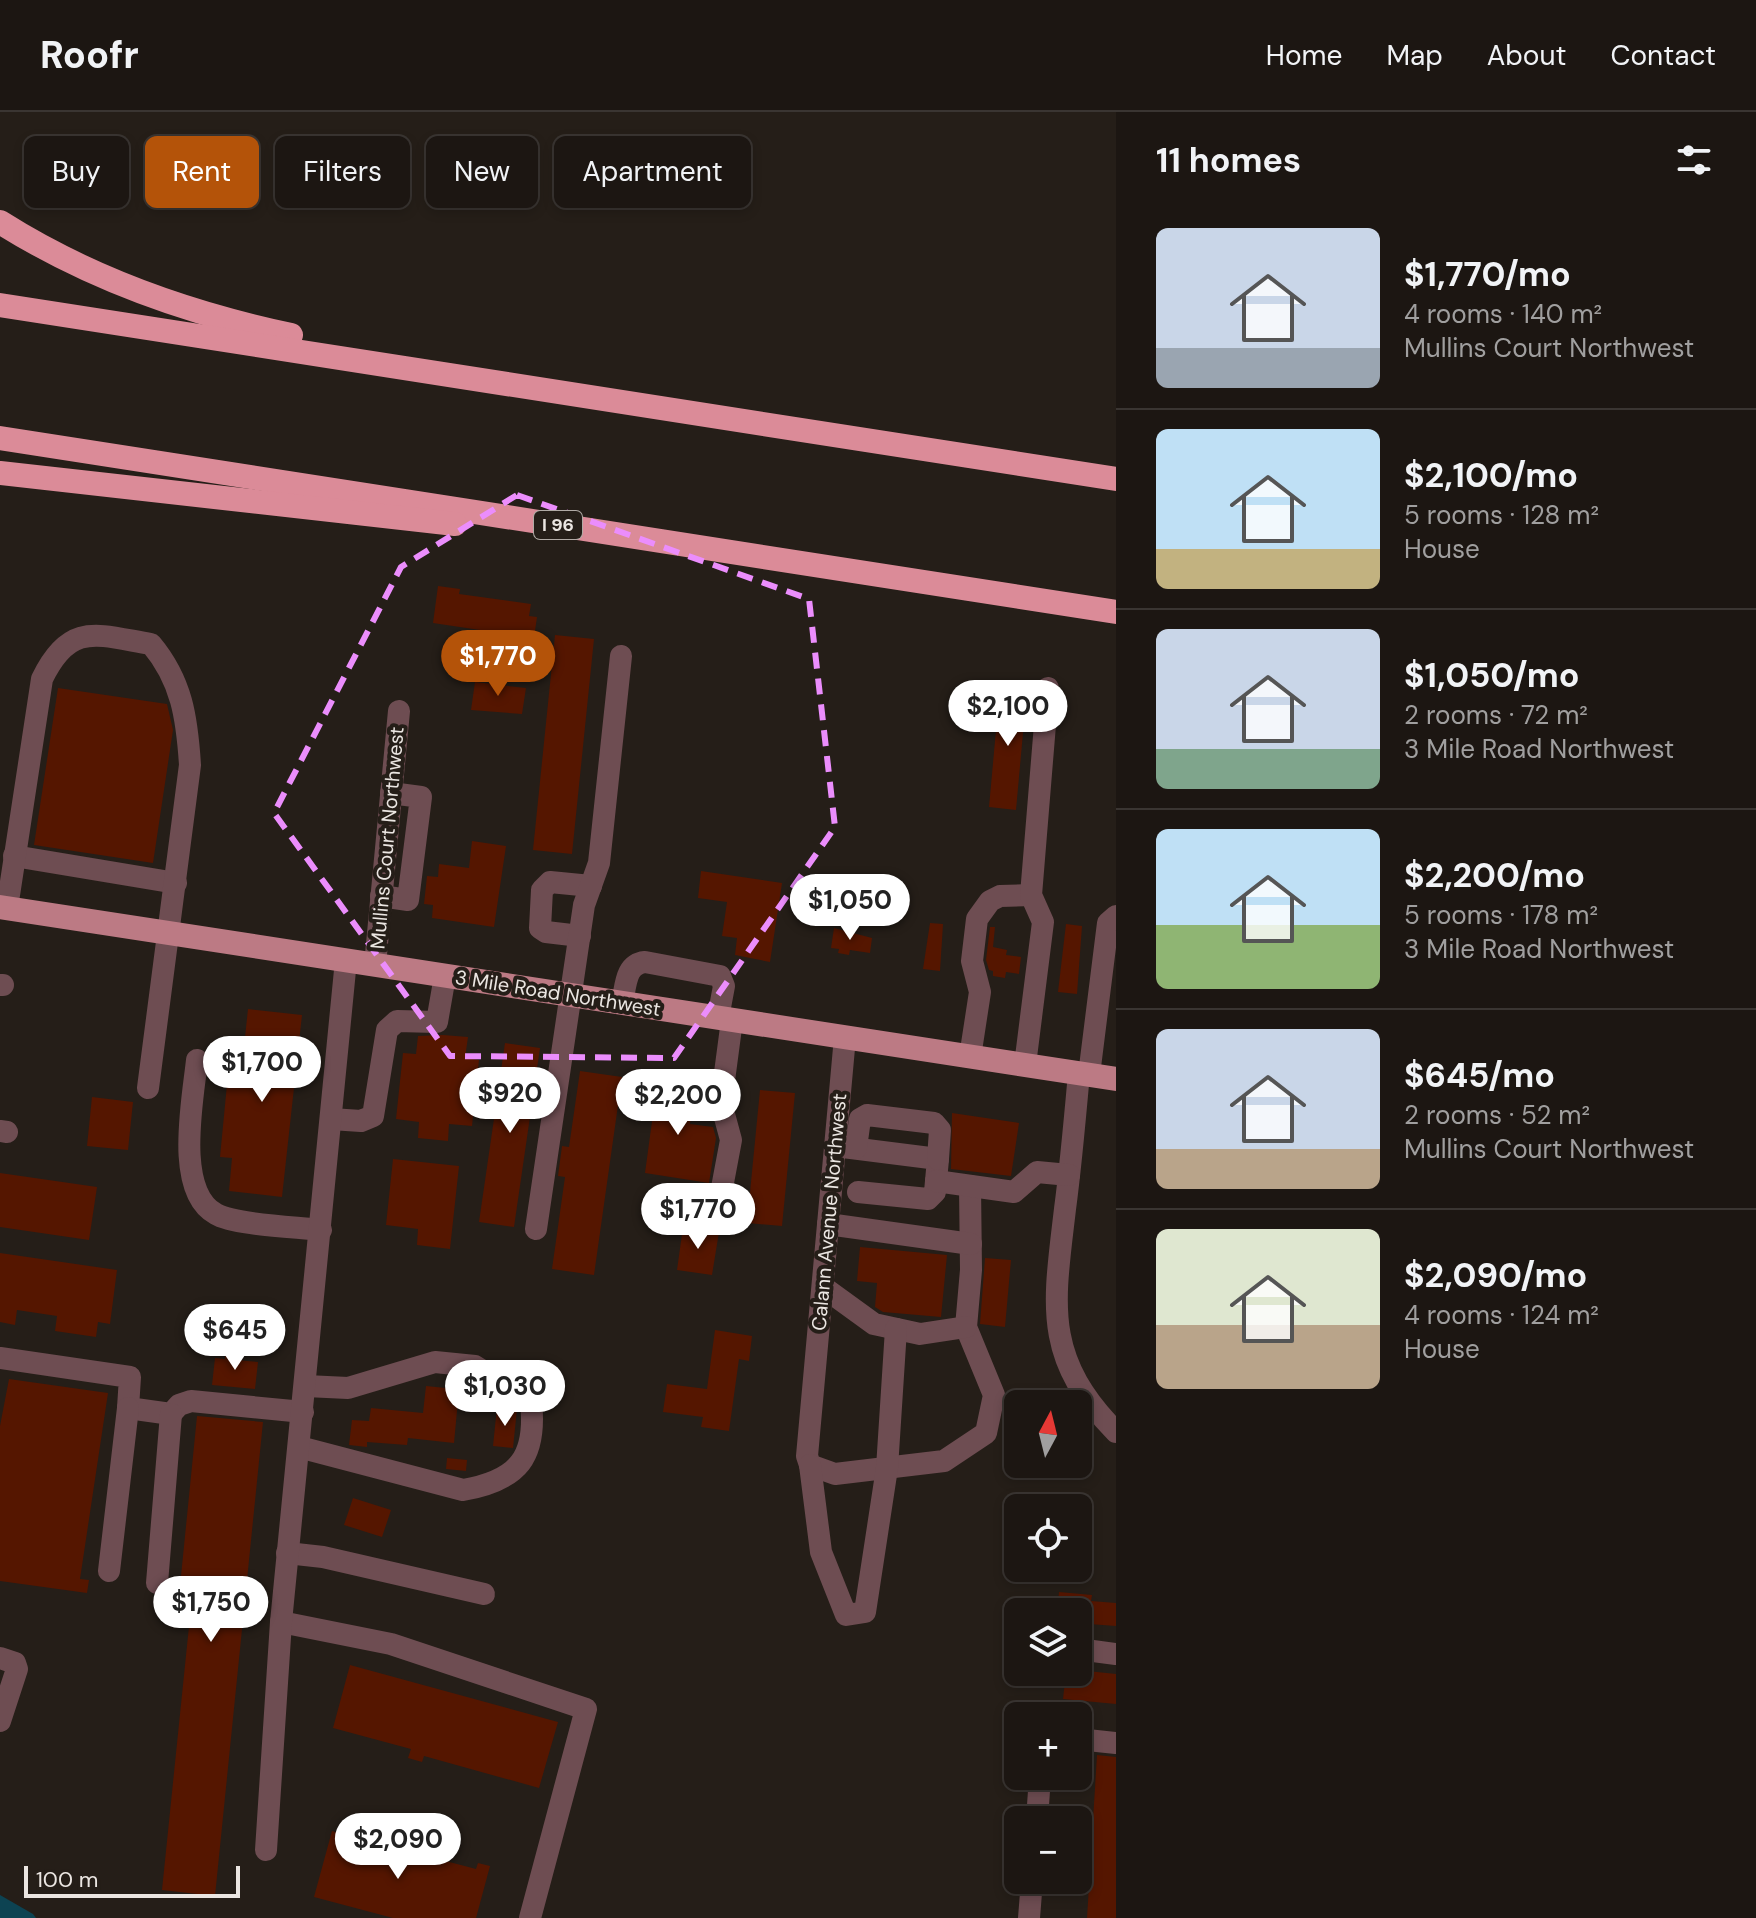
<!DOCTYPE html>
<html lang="en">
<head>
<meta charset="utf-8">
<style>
  :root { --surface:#1c1612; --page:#292320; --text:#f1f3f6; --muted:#a09f9f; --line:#3a3532; --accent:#b45309 }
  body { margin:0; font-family:"DM Sans",sans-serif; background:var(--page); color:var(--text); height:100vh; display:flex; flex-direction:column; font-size:30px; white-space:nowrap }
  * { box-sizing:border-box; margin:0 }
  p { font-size:26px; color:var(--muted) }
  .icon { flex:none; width:44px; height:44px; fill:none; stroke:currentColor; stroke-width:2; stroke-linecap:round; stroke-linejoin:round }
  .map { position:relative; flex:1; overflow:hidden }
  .drawer { display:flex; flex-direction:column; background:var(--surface); width:640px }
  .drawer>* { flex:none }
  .banner { position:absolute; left:24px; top:24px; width:760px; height:72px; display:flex; gap:16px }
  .needle { width:52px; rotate:7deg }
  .tools { position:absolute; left:1004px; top:1278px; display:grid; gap:16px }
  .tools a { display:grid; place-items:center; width:88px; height:88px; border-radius:12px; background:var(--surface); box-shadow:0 4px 12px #0003,0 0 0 2px var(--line); font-size:40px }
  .scale { position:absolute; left:24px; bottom:20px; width:216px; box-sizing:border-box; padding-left:8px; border:4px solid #ebe6e2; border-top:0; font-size:22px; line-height:28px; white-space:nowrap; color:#ebe6e2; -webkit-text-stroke:6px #251e18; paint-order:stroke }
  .price { position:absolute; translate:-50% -68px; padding:0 18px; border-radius:28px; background:#fff; color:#222; font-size:26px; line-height:52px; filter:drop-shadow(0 2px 4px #0008) }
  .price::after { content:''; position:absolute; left:50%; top:48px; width:24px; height:18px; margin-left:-12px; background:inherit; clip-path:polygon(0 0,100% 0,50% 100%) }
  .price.selected { background:var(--accent); color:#fff }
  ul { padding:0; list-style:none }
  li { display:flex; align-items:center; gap:24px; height:200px; padding:0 40px }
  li+li { border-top:2px solid var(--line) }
  li span { display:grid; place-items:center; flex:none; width:224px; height:160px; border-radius:12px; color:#555 }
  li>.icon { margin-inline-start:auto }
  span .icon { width:96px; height:96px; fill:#fffc; stroke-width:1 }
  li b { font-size:34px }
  h2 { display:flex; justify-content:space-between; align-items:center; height:96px; padding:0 40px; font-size:34px }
  .tag { padding:0 28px; border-radius:12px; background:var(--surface); box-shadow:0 4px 12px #0003,0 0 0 2px var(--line); font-size:28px; line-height:72px }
  .tag.selected { background:var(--accent); color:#fff }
  header { display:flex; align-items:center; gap:48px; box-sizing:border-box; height:112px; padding:0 40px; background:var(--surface); border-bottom:2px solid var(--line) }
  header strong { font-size:38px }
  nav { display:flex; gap:44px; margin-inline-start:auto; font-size:28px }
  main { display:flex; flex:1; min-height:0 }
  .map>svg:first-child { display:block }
  .water { fill:#0d4352 }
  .building { fill:#551600 }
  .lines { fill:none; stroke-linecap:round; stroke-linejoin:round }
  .minor { stroke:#6e4d52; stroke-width:22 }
  .major { stroke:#bc7a84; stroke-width:24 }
  .highway { stroke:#db8b98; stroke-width:24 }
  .marked { fill:none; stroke:#eb8dfc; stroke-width:6; stroke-dasharray:16 10; stroke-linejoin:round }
  .labels { text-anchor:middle; stroke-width:8; stroke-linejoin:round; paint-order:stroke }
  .shield { fill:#251e18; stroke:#b0aaa5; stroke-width:2 }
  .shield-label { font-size:18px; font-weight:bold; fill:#ebe6e2 }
  .street-label { font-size:20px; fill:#ebe6e2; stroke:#251e18 }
</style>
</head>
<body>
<header>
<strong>Roofr</strong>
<nav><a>Home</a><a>Map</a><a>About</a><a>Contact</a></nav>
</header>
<main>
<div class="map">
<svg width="1116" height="1806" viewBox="0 0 1116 1806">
  <rect width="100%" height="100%" fill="#251e18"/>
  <polygon class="water" points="0,1783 33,1802 36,1806 0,1806"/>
  <g class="building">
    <polygon points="438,474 460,477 459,482 531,492 529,504 537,505 534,526 433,511"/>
    <polygon points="555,523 594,527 572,742 533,738"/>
    <polygon points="475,570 526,576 522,602 471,598"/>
    <polygon points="1000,574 1027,577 1016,698 989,695"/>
    <polygon points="58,576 167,592 173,618 153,751 34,733"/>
    <polygon points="472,729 506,734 494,815 432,806 433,793 424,792 427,764 438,765 439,752 469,756"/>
    <polygon points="701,759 782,771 770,850 735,843 737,826 722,824 727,790 698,786"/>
    <polygon points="930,811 943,812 940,859 923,857"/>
    <polygon points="1066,812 1082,814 1077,882 1058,880"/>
    <polygon points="990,815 995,815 993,835 1007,838 1006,843 1021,845 1019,862 1006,860 1005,866 993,864 993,859 989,858 986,848"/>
    <polygon points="834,816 872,826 870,841 850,838 849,843 838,841 839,837 831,836"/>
    <polygon points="248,897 302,903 282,1085 229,1079 232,1046 220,1045 228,962 241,963"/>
    <polygon points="443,923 468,925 465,946 479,948 472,1014 449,1012 448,1029 418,1026 419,1010 396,1007 403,941 416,942 418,924"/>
    <polygon points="505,931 540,936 514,1115 479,1110"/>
    <polygon points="580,959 622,965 594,1163 552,1157 565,1065 558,1064 562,1034 569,1035"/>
    <polygon points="659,973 695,978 690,1012 713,1015 716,1026 709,1071 645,1061 653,1002 646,1001 649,977 658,979"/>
    <polygon points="760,978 795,981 782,1114 747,1111"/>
    <polygon points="92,985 133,990 128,1038 87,1034"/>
    <polygon points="952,1001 1019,1011 1011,1064 951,1057"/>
    <polygon points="393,1047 459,1054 450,1137 417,1133 418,1117 386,1113"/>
    <polygon points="0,1061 97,1075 89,1128 0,1115"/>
    <polygon points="683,1115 719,1120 712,1163 677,1158"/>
    <polygon points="860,1135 947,1143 941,1205 883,1200 875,1195 877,1171 857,1169"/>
    <polygon points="0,1141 117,1158 110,1212 98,1210 96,1225 55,1219 57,1204 17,1198 15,1213 0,1210"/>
    <polygon points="985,1146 1011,1148 1005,1215 980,1212"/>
    <polygon points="715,1218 752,1224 749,1249 739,1247 729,1319 701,1315 703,1305 663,1300 667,1272 707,1277"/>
    <polygon points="225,1239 237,1240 236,1248 258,1250 255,1277 212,1273 215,1246 225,1247"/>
    <polygon points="447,1265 460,1267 454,1331 408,1326 407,1333 367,1330 367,1335 349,1333 352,1308 369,1309 371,1296 423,1301 426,1274 446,1276"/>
    <polygon points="9,1267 108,1281 80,1467 89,1468 87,1481 0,1469 0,1314"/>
    <polygon points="497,1295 517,1297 513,1336 493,1334"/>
    <polygon points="197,1304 263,1310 215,1784 162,1778 192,1485 179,1484"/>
    <polygon points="447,1346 467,1348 466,1359 446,1357"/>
    <polygon points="353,1386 391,1398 382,1425 344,1413"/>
    <polygon points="1059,1480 1092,1483 1091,1489 1116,1491 1116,1514 1089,1512 1089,1517 1078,1516 1078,1500 1057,1500"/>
    <polygon points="350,1553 558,1610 539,1676 424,1644 422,1650 408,1646 411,1637 333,1616"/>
    <polygon points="1078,1558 1116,1562 1116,1592 1063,1587 1066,1560"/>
    <polygon points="1097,1643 1116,1645 1116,1806 1087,1806"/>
    <polygon points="332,1719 476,1757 478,1751 490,1754 476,1806 393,1806 314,1785"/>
  </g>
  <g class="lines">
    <g class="minor">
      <polyline points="14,744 176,771"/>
      <polyline points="381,784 408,788 421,685 391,681"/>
      <path d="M 7,796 L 42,567 C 70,509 97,523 151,532 C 182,569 187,606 190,653 L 148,976"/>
      <polyline points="580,824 546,820 540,816 542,778 550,770 591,774"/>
      <polyline points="375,853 399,599"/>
      <polyline points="0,873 3,873"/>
      <path d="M 622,891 C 626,874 625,852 645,850 L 720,864 L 724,874 L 718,906"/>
      <polyline points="845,925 807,1344 810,1353 835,1362 944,1349 986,1321 994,1283 966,1215 971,1158 970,1074"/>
      <polyline points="970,945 980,880 972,849 977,807 990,789 1000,784 1031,783"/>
      <path d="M 197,948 C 193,987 174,1079 216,1102 C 234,1113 297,1115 321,1118"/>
      <polyline points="1025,953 1043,810 1031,783 1048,576"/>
      <path d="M 1079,961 C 1075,1006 1071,1052 1065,1097 C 1054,1192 1042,1245 1116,1320"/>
      <polyline points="1089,963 1108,811 1116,804"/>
      <polyline points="331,1007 361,1009 373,1004 387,918 397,909 437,910 445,864"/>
      <polyline points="0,1019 7,1020"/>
      <polyline points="835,1034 938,1047 935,1080 928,1087 858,1080"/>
      <polyline points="856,1036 860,1007 867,1003 934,1011 940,1018 938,1047"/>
      <polyline points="936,1069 1014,1080 1037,1060 1069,1063"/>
      <polyline points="656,1088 718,1097 731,1028 721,991 732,908"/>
      <polyline points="828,1112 971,1132"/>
      <polyline points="536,1117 584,793 599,751 621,544"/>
      <polyline points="823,1175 874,1212 920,1222 966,1215"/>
      <polyline points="0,1246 130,1265 128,1296 171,1302 179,1293 191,1289 303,1300"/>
      <path d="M 299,1335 L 463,1378 C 519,1368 537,1345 531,1289 L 475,1254 L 435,1250 L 348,1276 L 306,1274"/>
      <polyline points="810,1353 821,1440 846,1503 865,1500 887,1356 896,1217"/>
      <polyline points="287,1441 323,1445 484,1482"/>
      <polyline points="109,1459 128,1296"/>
      <polyline points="157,1471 171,1302"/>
      <polyline points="281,1510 391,1532 586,1597 530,1806"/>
      <polyline points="1078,1537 1116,1542"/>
      <polyline points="0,1546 15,1551 17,1557 0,1609"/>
      <polyline points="1078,1627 1116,1631"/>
      <polyline points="1037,1708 1040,1664"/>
      <polyline points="266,1738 281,1510 346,848"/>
      <polyline points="1029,1806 1032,1768"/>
    </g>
    <polyline class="major" points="0,795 1116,967"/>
    <g class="highway">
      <path d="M 0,110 C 90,167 187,201 291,223"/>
      <polyline points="0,193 1116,367"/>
      <polyline points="0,326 1116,500"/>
      <polyline points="0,361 455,412"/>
    </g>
  </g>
  <path class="marked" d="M 517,383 L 809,487 L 835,715 L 674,946 L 450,944 L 274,701 L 401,455 Z"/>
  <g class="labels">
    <rect class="shield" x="534" y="399" width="48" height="28" rx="6"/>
    <g class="shield-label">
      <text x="558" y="419">I 96</text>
    </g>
    <g class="street-label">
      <text transform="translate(387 726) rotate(-85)" y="7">Mullins Court Northwest</text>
      <text transform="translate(558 881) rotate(9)" y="7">3 Mile Road Northwest</text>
      <text transform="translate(829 1100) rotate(-85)" y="7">Calann Avenue Northwest</text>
    </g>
  </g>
</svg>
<div class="tools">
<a><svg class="needle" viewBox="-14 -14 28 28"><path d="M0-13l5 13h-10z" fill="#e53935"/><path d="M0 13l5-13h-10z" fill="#a09f9f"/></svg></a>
<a><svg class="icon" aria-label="locate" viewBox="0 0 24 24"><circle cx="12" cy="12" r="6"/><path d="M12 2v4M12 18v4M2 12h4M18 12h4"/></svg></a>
<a><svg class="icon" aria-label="layers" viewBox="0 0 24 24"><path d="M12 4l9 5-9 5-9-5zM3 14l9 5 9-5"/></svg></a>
<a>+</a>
<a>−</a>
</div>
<div class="scale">100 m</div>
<b class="price selected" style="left:498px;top:586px">$1,770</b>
<b class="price" style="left:1008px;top:636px">$2,100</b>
<b class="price" style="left:850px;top:830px">$1,050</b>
<b class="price" style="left:262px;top:992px">$1,700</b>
<b class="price" style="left:510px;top:1023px">$920</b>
<b class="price" style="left:678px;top:1025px">$2,200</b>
<b class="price" style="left:698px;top:1139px">$1,770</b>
<b class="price" style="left:235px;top:1260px">$645</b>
<b class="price" style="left:505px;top:1316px">$1,030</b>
<b class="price" style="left:211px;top:1532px">$1,750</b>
<b class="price" style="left:398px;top:1769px">$2,090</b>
<div class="banner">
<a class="tag">Buy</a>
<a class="tag selected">Rent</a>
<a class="tag">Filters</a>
<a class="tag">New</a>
<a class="tag">Apartment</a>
</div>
</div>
<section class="drawer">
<h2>11 homes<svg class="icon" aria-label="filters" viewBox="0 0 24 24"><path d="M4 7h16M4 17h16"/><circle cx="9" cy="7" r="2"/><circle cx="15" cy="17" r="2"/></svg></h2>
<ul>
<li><span style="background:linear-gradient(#c9d6e8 75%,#9aa5b1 0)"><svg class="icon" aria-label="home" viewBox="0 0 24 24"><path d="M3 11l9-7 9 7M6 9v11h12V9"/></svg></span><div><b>$1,770/mo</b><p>4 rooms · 140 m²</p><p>Mullins Court Northwest</p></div></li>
<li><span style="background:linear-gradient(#bfe0f5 75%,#c2b280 0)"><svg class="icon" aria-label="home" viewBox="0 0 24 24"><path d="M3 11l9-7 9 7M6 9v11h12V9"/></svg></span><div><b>$2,100/mo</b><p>5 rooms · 128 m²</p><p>House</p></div></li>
<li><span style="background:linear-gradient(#c9d6e8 75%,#7fa58c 0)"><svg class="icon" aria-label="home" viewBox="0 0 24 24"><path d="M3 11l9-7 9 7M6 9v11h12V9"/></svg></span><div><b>$1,050/mo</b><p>2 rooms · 72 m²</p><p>3 Mile Road Northwest</p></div></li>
<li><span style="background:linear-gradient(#bfe0f5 60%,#8fb573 0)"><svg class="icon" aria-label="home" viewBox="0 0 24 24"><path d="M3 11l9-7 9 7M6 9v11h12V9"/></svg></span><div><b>$2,200/mo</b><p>5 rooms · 178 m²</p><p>3 Mile Road Northwest</p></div></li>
<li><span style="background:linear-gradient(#c9d6e8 75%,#b9a48a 0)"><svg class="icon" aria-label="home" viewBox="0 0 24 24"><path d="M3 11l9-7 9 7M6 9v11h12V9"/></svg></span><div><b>$645/mo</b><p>2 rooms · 52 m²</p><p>Mullins Court Northwest</p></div></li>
<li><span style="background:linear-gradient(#dfe7d0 60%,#b9a48a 0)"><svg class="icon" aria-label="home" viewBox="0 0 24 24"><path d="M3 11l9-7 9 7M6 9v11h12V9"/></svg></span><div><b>$2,090/mo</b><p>4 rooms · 124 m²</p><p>House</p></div></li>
</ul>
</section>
</main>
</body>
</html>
